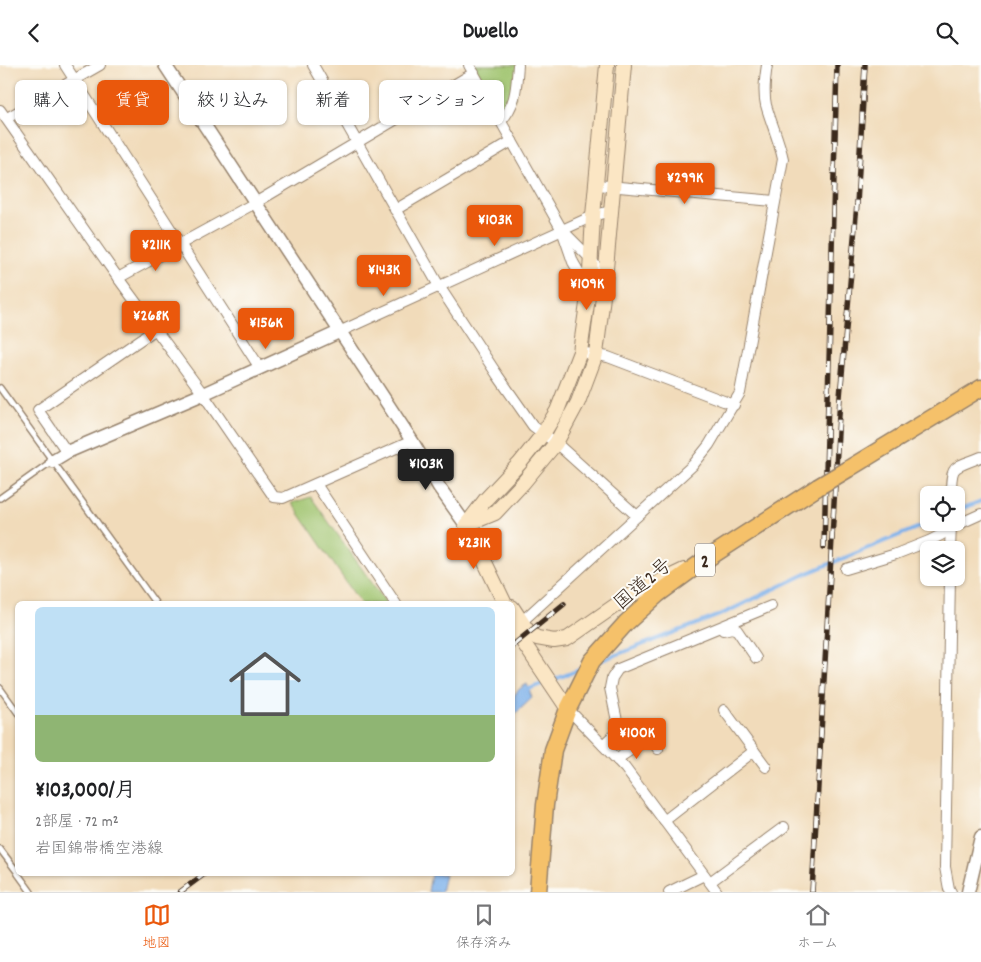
<!DOCTYPE html>
<html lang="ja">
<head>
<meta charset="utf-8">
<style>
  :root { --surface:#fff; --page:#f2f2f2; --text:#202124; --muted:#757577; --line:#e0e0e0; --accent:#ea580c }
  body { margin:0; font-family:Dekko,"Klee One",sans-serif; background:var(--page); color:var(--text); height:100vh; display:flex; flex-direction:column; font-size:19px; white-space:nowrap }
  * { box-sizing:border-box; margin:0 }
  p { font-size:16px; color:var(--muted) }
  .icon { flex:none; width:28px; height:28px; fill:none; stroke:currentColor; stroke-width:2; stroke-linecap:round; stroke-linejoin:round }
  .map { position:relative; flex:1; overflow:hidden }
  .drawer { position:absolute; left:15px; top:536px; width:500px; height:275px; display:flex; flex-direction:column; background:var(--surface); border-radius:8px; box-shadow:0 1px 4px #0004 }
  .drawer>* { flex:none }
  .top-card { position:absolute; left:15px; top:15px; width:500px; height:45px; display:flex; gap:10px }
  .controls { position:absolute; left:920px; top:421px; display:grid; gap:10px }
  .controls a { display:grid; place-items:center; width:45px; height:45px; border-radius:8px; background:var(--surface); box-shadow:0 1px 4px #0004; font-size:25px }
  .price { position:absolute; translate:-50% -42px; padding:0 11px; border-radius:5px; background:var(--accent); color:#fff; font-size:16px; line-height:32px; filter:drop-shadow(0 1px 2px #0008) }
  .price::after { content:''; position:absolute; left:50%; top:30px; width:15px; height:11px; margin-left:-8px; background:inherit; clip-path:polygon(0 0,100% 0,50% 100%) }
  .price.on { background:#222; color:#fff }
  ul { padding:0; list-style:none }
  li { display:grid; align-content:center; gap:10px; height:265px; padding:0 20px }
  li+li { border-top:1px solid var(--line) }
  li span { display:grid; place-items:center; height:155px; border-radius:8px; color:#555 }
  li>.icon { margin-inline-start:auto }
  span .icon { width:90px; height:90px; fill:#fffc; stroke-width:1 }
  li b { font-size:21px }
  .chip { padding:0 18px; border-radius:8px; background:var(--surface); box-shadow:0 1px 4px #0004; font-size:18px; line-height:45px }
  .chip.on { background:var(--accent); color:#fff }
  header { display:flex; justify-content:space-between; align-items:center; height:65px; padding:0 20px; background:var(--surface); font-size:22px; font-weight:700 }
  .tabs { display:flex; justify-content:space-around; align-items:center; height:70px; border-top:1px solid var(--line); background:var(--surface); font-size:14px; color:var(--muted) }
  .tabs a { display:grid; justify-items:center; gap:2px }
  .tabs .on { color:var(--accent) }
  .map>svg:first-child { display:block }
  .green { fill:#a0c46f; stroke:#6e7746 }
  .water { fill:#7db0ea; stroke:#5c6d84 }
  .lines { fill:none; stroke-linecap:round; stroke-linejoin:round }
  .stream { stroke:#7db0ea; stroke-width:4 }
  .service-casing { stroke:#96826c; stroke-width:8 }
  .minor-casing { stroke:#96826c; stroke-width:12 }
  .tertiary-casing { stroke:#96826c; stroke-width:15 }
  .secondary-casing { stroke:#96826c; stroke-width:16 }
  .trunk-casing { stroke:#96826c; stroke-width:19 }
  .service { stroke:#fff; stroke-width:5 }
  .minor { stroke:#fff; stroke-width:10 }
  .tertiary { stroke:#fff; stroke-width:12 }
  .secondary { stroke:#fbe6c4; stroke-width:14 }
  .trunk { stroke:#f5c16b; stroke-width:16 }
  .rail-casing { stroke:#3b2a1e; stroke-width:5.5 }
  .rail { stroke:#fdfcf7; stroke-width:4; stroke-dasharray:11; stroke-linecap:butt }
  .trunk-bridge-casing { stroke:#96826c; stroke-width:19; stroke-linecap:butt }
  .trunk-bridge { stroke:#f5c16b; stroke-width:16 }
  .labels { text-anchor:middle; stroke-width:4; stroke-linejoin:round; paint-order:stroke }
  .shield { fill:#fdfcf7; stroke:#75695f; stroke-width:1 }
  .shield-label { font-size:19px; font-weight:bold; fill:#3b2a1e }
  .street-label { font-size:20px; fill:#3b2a1e; stroke:#fdfcf7 }
</style>
</head>
<body>
<header><svg class="icon" aria-label="back" viewBox="0 0 24 24"><path d="M15 5l-7 7 7 7"/></svg>Dwello<svg class="icon" aria-label="search" viewBox="0 0 24 24"><circle cx="10" cy="10" r="6"/><path d="M15 15l6 6"/></svg></header>
<div class="map">
<svg width="981" height="827" viewBox="0 0 981 827">
  <rect width="100%" height="100%" fill="#fdfcf7"/>
  <filter id="ink" filterUnits="userSpaceOnUse"><feTurbulence type="fractalNoise" baseFrequency=".02" numOctaves="2"/><feDisplacementMap in="SourceGraphic" scale="10" xChannelSelector="R" yChannelSelector="G"/><feConvolveMatrix kernelMatrix="1 2 1 2 8 2 1 2 1" color-interpolation-filters="sRGB"/></filter>
  <filter id="wash" filterUnits="userSpaceOnUse"><feTurbulence type="fractalNoise" baseFrequency=".0096" numOctaves="4" result="noise"/><feDisplacementMap in="SourceGraphic" scale="20" xChannelSelector="R" yChannelSelector="G"/><feGaussianBlur stdDeviation="1.12" result="paint"/><feColorMatrix in="noise" values="0 0 0 0 0 0 0 0 0 0 0 0 0 0 0 0 0 1.4 0 .05"/><feComposite in="paint" operator="in"/></filter>
  <g filter="url(#wash)">
    <rect width="100%" height="100%" fill="#f1dbba"/>
    <g class="green">
      <polygon points="469,0 518,0 515,33 499,53"/>
      <polygon points="311,432 387,539 361,539 292,438"/>
    </g>
    <g class="water">
      <path d="M 527,619 L 532,633 L 513,651 C 512,635 511,628 527,619 Z"/>
      <polygon points="431,809 445,809 441,827 428,827"/>
    </g>
    <g class="lines">
      <g class="stream">
        <polyline points="956,446 981,436"/>
        <polyline points="600,596 720,550 810,507 929,458"/>
        <polyline points="553,615 581,604"/>
        <polyline points="526,627 529,624 547,617"/>
      </g>
    </g>
  </g>
  <g filter="url(#ink)">
    <g class="lines">
      <defs>
        <g id="service">
          <polyline points="0,323 156,539"/>
          <polyline points="0,433 52,396"/>
          <polyline points="0,623 18,648"/>
          <polyline points="0,784 18,808"/>
          <polyline points="18,809 31,827"/>
        </g>
        <g id="minor">
          <polyline points="65,0 260,303"/>
          <polyline points="313,0 439,221 498,311 533,361 556,378 637,451"/>
          <polyline points="469,0 562,165 573,197 589,225"/>
          <polyline points="0,45 118,213 203,329 274,432 283,433 412,376"/>
          <polyline points="7,53 100,0"/>
          <path d="M 501,56 C 517,38 516,22 518,0"/>
          <polyline points="597,120 774,136"/>
          <polyline points="395,145 512,76"/>
          <polyline points="563,166 591,194 605,215"/>
          <polyline points="118,213 255,138 474,8"/>
          <polyline points="339,267 593,151 610,146"/>
          <polyline points="580,287 608,292 734,340"/>
          <polyline points="67,387 38,345 156,264"/>
          <polyline points="316,419 396,539"/>
          <path d="M 951,430 C 951,398 953,404 981,392"/>
          <polyline points="950,485 951,459"/>
          <polyline points="846,504 896,489 929,476 941,470 950,463 981,449"/>
          <polyline points="950,512 945,802 949,824 951,827"/>
          <path d="M 517,561 L 693,400 L 709,380 L 740,328 L 783,94 C 779,75 771,58 766,40 C 763,27 765,13 767,0"/>
          <polyline points="723,565 732,563 737,565 756,593"/>
          <polyline points="568,644 625,703 717,827"/>
          <polyline points="724,645 766,702"/>
          <polyline points="603,680 616,668 617,656 610,623 612,613 618,604 771,541"/>
          <polyline points="617,695 623,690 650,672 658,684"/>
          <polyline points="664,756 754,686"/>
          <polyline points="710,817 784,762"/>
          <polyline points="669,827 704,810"/>
        </g>
        <g id="tertiary">
          <polyline points="165,0 412,376 439,422 466,460"/>
          <polyline points="52,396 67,387 203,329 339,267"/>
          <polyline points="968,827 981,772"/>
        </g>
        <g id="secondary">
          <polyline points="466,460 495,448 523,418 556,378 578,337 596,289 605,215 624,0"/>
          <polyline points="466,460 486,434 520,398 543,369 557,346 580,287 589,225 593,151 607,0"/>
          <polyline points="466,460 480,487 505,539"/>
          <polyline points="512,542 529,568 537,573 554,576 567,574 629,531 684,505"/>
          <polyline points="512,556 521,574 568,644"/>
        </g>
        <g id="trunk">
          <polyline points="848,404 981,323"/>
          <polyline points="538,827 545,740 553,685 568,644 592,596 626,558 658,529 702,497 818,422"/>
        </g>
      </defs>
      <use href="#service" class="service-casing"/>
      <use href="#minor" class="minor-casing"/>
      <use href="#tertiary" class="tertiary-casing"/>
      <use href="#secondary" class="secondary-casing"/>
      <use href="#trunk" class="trunk-casing"/>
      <use href="#service" class="service"/>
      <use href="#minor" class="minor"/>
      <use href="#tertiary" class="tertiary"/>
      <use href="#secondary" class="secondary"/>
      <use href="#trunk" class="trunk"/>
      <defs>
        <g id="rail">
          <polyline points="824,482 837,0"/>
          <polyline points="512,581 564,539"/>
          <polyline points="180,827 203,810"/>
          <polyline points="812,827 840,332 857,139 865,0"/>
        </g>
      </defs>
      <use href="#rail" class="rail-casing"/>
      <use href="#rail" class="rail"/>
      <defs>
        <polyline id="trunk-bridge" points="818,422 848,404"/>
      </defs>
      <use href="#trunk-bridge" class="trunk-bridge-casing"/>
      <use href="#trunk-bridge" class="trunk-bridge"/>
    </g>
  </g>
  <g class="labels">
    <rect class="shield" x="695" y="478.5" width="20" height="33" rx="4"/>
    <g class="shield-label">
      <text x="705" y="502">2</text>
    </g>
    <g class="street-label">
      <text transform="translate(642 518) rotate(-40)" y="7">国道2号</text>
    </g>
  </g>
</svg>
<div class="controls">
<a><svg class="icon" aria-label="locate" viewBox="0 0 24 24"><circle cx="12" cy="12" r="6"/><path d="M12 2v4M12 18v4M2 12h4M18 12h4"/></svg></a>
<a><svg class="icon" aria-label="layers" viewBox="0 0 24 24"><path d="M12 4l9 5-9 5-9-5zM3 14l9 5 9-5"/></svg></a>
</div>
<b class="price" style="left:685px;top:140px">¥299K</b>
<b class="price" style="left:495px;top:182px">¥103K</b>
<b class="price" style="left:156px;top:207px">¥211K</b>
<b class="price" style="left:384px;top:232px">¥143K</b>
<b class="price" style="left:587px;top:246px">¥109K</b>
<b class="price" style="left:151px;top:278px">¥268K</b>
<b class="price" style="left:266px;top:285px">¥156K</b>
<b class="price on" style="left:426px;top:426px">¥103K</b>
<b class="price" style="left:474px;top:505px">¥231K</b>
<b class="price" style="left:637px;top:695px">¥100K</b>
<div class="top-card">
<a class="chip">購入</a>
<a class="chip on">賃貸</a>
<a class="chip">絞り込み</a>
<a class="chip">新着</a>
<a class="chip">マンション</a>
</div>
<section class="drawer">
<ul>
<li><span style="background:linear-gradient(#bfe0f5 70%,#8fb573 0)"><svg class="icon" aria-label="home" viewBox="0 0 24 24"><path d="M3 11l9-7 9 7M6 9v11h12V9"/></svg></span><div><b>¥103,000/月</b><p>2部屋 · 72 m²</p><p>岩国錦帯橋空港線</p></div></li>
</ul>
</section>
</div>
<nav class="tabs">
<a class="on"><svg class="icon" aria-label="map" viewBox="0 0 24 24"><path d="M3 6l6-2 6 2 6-2v14l-6 2-6-2-6 2zM9 4v14M15 6v14"/></svg>地図</a>
<a><svg class="icon" aria-label="saved" viewBox="0 0 24 24"><path d="M7 4h10v16l-5-4-5 4z"/></svg>保存済み</a>
<a><svg class="icon" aria-label="home" viewBox="0 0 24 24"><path d="M3 11l9-7 9 7M6 9v11h12V9"/></svg>ホーム</a>
</nav>
</body>
</html>
